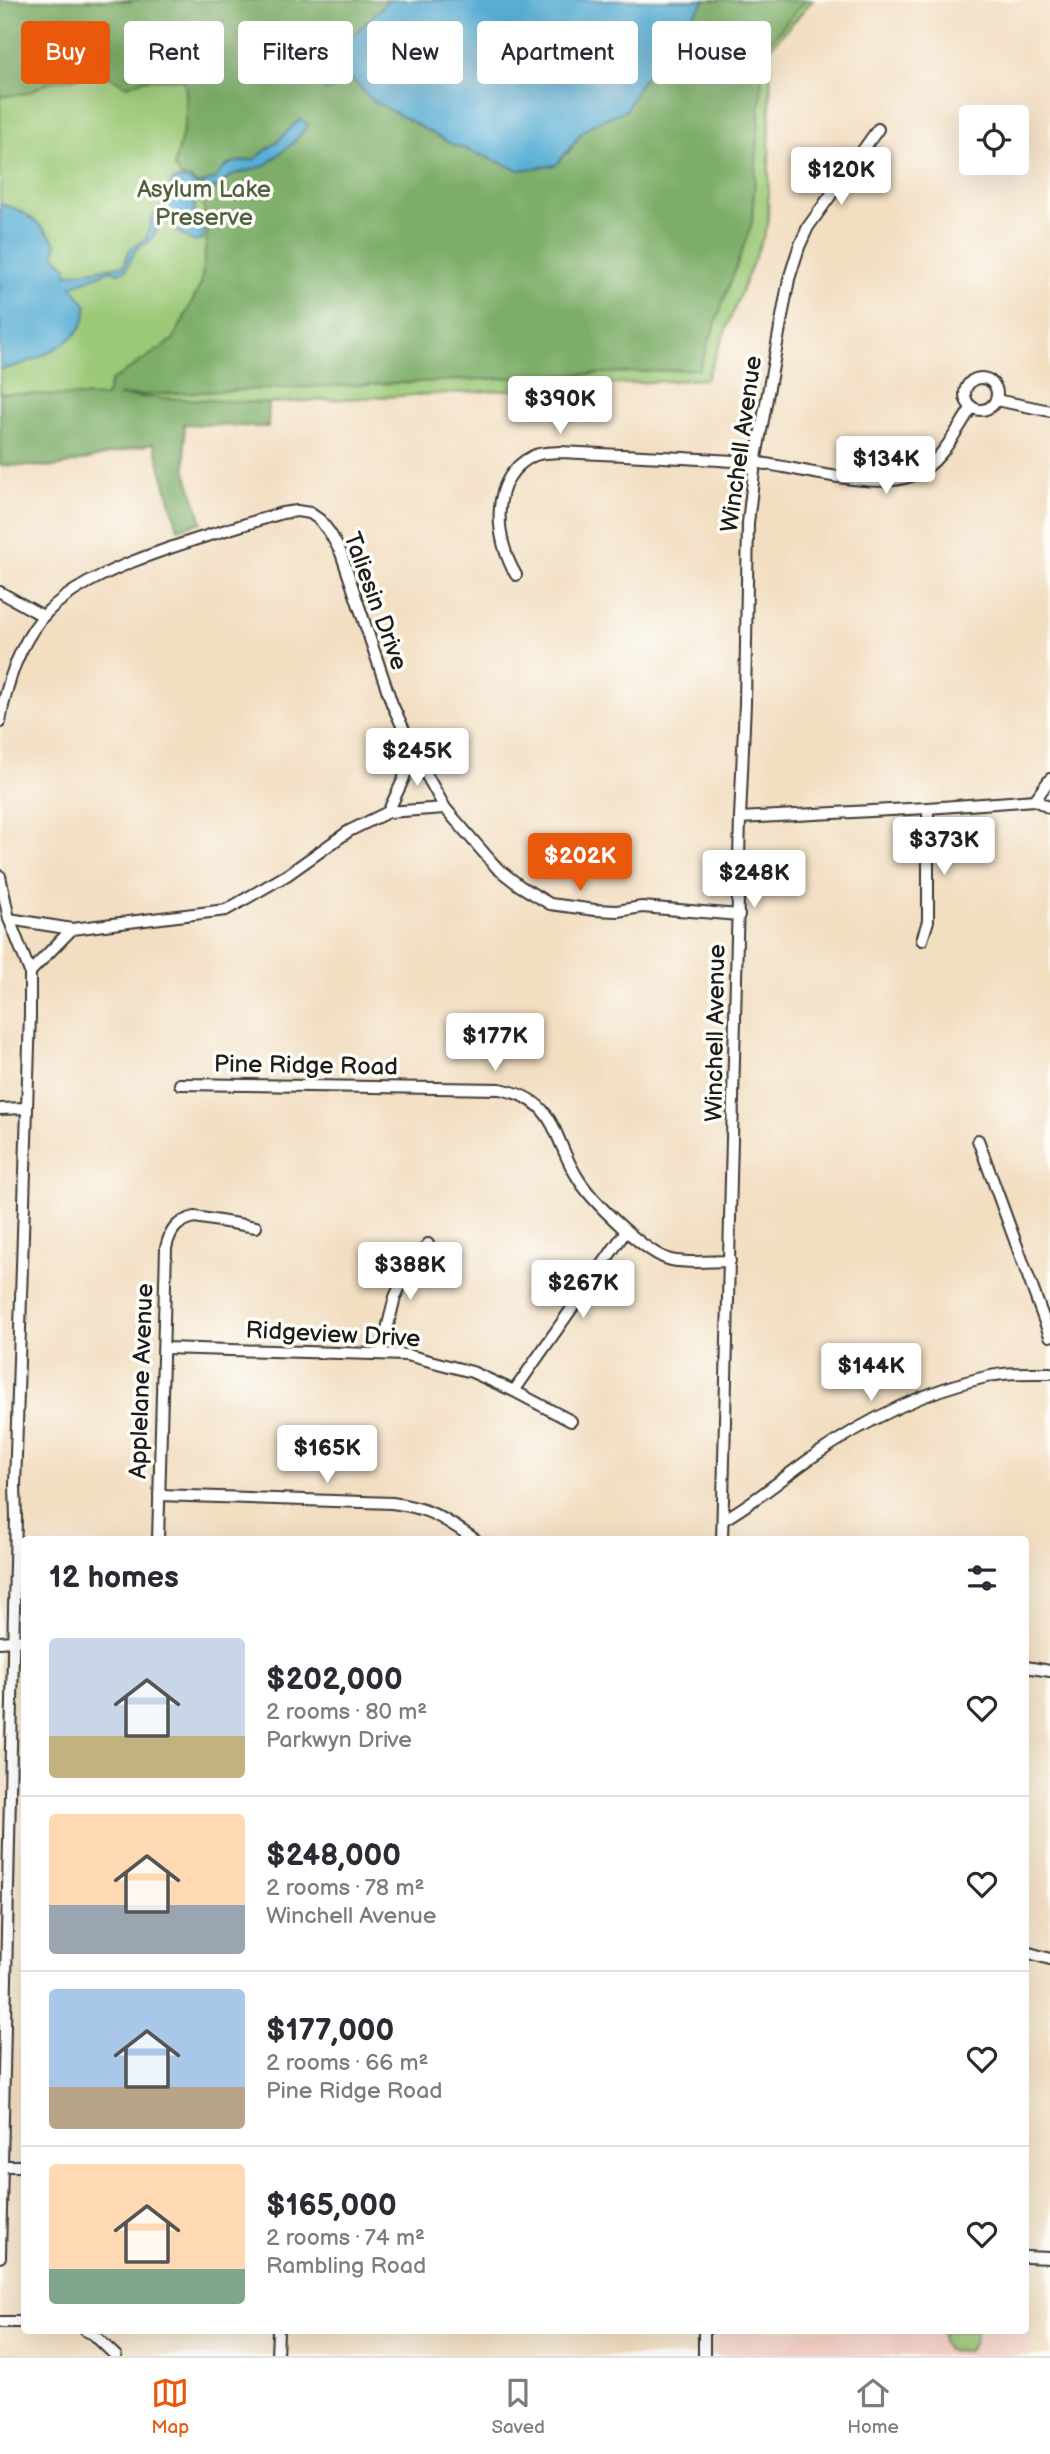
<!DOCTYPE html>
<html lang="en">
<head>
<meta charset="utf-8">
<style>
  :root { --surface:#fff; --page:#f7f7f7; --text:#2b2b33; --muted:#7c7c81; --line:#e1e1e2; --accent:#ea580c }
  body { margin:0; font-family:"Balsamiq Sans",sans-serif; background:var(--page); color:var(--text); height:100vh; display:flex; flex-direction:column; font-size:26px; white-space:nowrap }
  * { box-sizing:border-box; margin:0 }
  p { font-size:23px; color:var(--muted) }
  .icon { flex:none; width:38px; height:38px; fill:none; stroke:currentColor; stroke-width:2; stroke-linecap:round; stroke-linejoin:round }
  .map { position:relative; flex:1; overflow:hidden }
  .details { position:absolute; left:21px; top:1536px; width:1008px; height:798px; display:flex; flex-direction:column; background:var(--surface); border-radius:7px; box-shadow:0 7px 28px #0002 }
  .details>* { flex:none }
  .guide { position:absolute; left:21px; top:21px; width:1008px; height:63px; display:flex; gap:14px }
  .controls { position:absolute; left:959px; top:105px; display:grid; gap:14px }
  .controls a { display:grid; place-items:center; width:70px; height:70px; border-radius:7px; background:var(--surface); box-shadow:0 7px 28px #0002; font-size:35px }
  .price { position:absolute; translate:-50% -60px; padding:0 16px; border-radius:7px; background:#fff; color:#222; font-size:23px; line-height:46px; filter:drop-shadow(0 2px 4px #0008) }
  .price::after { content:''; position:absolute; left:50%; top:42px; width:21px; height:16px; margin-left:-10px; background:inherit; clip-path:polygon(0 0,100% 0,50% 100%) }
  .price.current { background:var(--accent); color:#fff }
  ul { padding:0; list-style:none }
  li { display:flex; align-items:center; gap:21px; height:175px; padding:0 28px }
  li+li { border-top:2px solid var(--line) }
  li span { display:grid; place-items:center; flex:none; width:196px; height:140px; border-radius:7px; color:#555 }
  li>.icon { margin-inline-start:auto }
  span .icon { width:84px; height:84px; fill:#fffc; stroke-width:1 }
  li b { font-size:30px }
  h2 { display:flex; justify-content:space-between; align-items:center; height:84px; padding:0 28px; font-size:30px }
  .pill { padding:0 24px; border-radius:7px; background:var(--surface); box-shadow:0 7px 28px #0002; font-size:24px; line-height:63px }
  .pill.current { background:var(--accent); color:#fff }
  .tabs { display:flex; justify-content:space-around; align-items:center; height:98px; border-top:2px solid var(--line); background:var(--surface); font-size:19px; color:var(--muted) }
  .tabs a { display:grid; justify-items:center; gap:4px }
  .tabs .current { color:var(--accent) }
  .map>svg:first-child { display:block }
  .built { fill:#f7d1c7 }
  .green { fill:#9cc977; stroke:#5c724a; stroke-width:2 }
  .forest { fill:#7dad68; stroke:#4c6442; stroke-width:2 }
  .water { fill:#58aed4; stroke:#3a6578; stroke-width:2 }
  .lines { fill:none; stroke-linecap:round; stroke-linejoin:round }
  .street-casing { stroke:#3c3935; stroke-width:14 }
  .street { stroke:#fff; stroke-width:10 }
  .labels { text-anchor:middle; stroke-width:7; stroke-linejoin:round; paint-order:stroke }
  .park-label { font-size:24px; fill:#4f6140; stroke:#fdfcf7 }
  .street-label { font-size:24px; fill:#1c1c1c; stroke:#fdfcf7 }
</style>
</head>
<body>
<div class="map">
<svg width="1050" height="2356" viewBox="0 0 1050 2356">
  <rect width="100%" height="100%" fill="#fdfcf7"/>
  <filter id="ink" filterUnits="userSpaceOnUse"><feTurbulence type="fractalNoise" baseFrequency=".0143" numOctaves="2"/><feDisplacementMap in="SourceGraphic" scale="14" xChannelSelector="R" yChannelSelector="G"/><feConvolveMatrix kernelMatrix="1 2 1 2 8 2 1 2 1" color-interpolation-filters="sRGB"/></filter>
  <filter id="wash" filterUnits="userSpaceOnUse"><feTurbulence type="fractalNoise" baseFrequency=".00686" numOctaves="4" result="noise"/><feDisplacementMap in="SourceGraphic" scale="28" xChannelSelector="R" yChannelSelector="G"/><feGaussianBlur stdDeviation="1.57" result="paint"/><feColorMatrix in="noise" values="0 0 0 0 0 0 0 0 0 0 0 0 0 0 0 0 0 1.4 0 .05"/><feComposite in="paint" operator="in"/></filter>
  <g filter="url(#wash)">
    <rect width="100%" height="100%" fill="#f2dec1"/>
    <polygon class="built" points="1026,2266 1031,2266 1029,2356 717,2356 717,2331 1026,2331"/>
    <g class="green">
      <polygon points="0,0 813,0 771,47 768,225 706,379 0,418"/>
      <polygon points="948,2331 976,2331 974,2344 968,2351 947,2350 942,2343 942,2335"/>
    </g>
    <path class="forest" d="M 0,0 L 114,0 L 131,2 L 133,0 L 389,0 L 348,43 L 329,59 L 322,70 L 337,85 L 344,76 L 349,76 L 450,143 L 519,170 L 568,153 L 582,132 L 596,122 L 626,110 L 639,85 L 705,0 L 806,0 L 764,48 L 752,223 L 699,369 L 118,396 L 269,403 L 268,427 L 184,424 L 186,472 L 202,522 L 178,529 L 154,443 L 56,467 L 0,465 L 0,393 L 106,397 L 111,381 L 173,340 L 201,284 L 208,228 L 200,192 L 215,188 L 232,175 L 264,166 L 300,119 L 279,140 L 255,159 L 232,163 L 226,166 L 214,179 L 198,185 L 191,179 L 181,177 L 174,166 C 182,136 191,110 184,80 L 146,79 L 127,86 L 105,74 L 49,82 L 28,93 L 0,97 Z"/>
    <g class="water">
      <polygon points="389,0 705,0 639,85 626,110 596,122 582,132 556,165 519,170 450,143 372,100 349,76 344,76 332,90 325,91 322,77 325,64"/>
      <path d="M 300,119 L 308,125 L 293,143 L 264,166 L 232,175 L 215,188 L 200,192 L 198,186 L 194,211 L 205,229 L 203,239 L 194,242 L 173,229 L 168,218 L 164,218 L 150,241 L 136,249 L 126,270 L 118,273 L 111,270 L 72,286 L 87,306 C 86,312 85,318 83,323 C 75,345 22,367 0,369 L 0,204 C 23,208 43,226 56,243 L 55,256 L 67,267 L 66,274 L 120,266 L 124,265 L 130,249 L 146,239 L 153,215 L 162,205 L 173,180 L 186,179 L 198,186 L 214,179 L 226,166 L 232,163 L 255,159 L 279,140 Z"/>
    </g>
  </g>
  <g filter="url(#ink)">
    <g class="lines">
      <defs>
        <g id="street">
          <circle cx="981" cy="394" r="16"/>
          <polyline points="996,400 1050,411"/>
          <path d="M 516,575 C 495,540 488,478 533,456 C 541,452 551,453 560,452 C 624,455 688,458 751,462 C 795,466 874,492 914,475 C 940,465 957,429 972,407"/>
          <polyline points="0,592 43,616"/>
          <path d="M 0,722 C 6,685 17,649 41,619 C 83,566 216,534 282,513 L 297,511 L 310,513 L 320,520 L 330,533 L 341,553 L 392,704 L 417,758 L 445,808 L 497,868 L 520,886 L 550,904 L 595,910 L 617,911 L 642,907 L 739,915"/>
          <polyline points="1035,800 1050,779"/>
          <polyline points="388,812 403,780 414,751"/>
          <polyline points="740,818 928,808 1035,800 1050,808"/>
          <polyline points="0,876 9,919 30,972 30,1014 15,1486 16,1517 0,2257"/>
          <polyline points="9,919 72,929"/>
          <polyline points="922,940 928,921 928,808"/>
          <polyline points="30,972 72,929 226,910 287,875 349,831 388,812 445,808"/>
          <path d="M 180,1084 L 500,1089 C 560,1101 551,1138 579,1180 C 593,1202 646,1254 671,1260 C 689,1264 711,1261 730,1261"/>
          <polyline points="0,1109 26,1108"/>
          <polyline points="978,1140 1050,1336"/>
          <polyline points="164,1348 407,1355 472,1372 514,1391 571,1421"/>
          <polyline points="381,1353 395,1297 408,1270 428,1244"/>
          <polyline points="514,1391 626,1231"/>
          <path d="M 159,1495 L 392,1503 C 431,1508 444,1519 476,1540"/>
          <path d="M 723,1520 C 755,1502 781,1479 811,1458 C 863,1422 923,1391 986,1377 C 1007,1372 1028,1373 1050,1373"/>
          <path d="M 158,1540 L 166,1248 C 170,1230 177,1221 195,1217 L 256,1227"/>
          <polyline points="722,1540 740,818 745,703 748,523 755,463 789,279 799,247 808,227 878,129"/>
          <polyline points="0,1642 24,1640"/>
          <polyline points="1026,1667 1050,1671"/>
          <polyline points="1026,1952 1050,1959"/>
          <polyline points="0,2166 24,2166"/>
          <polyline points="1026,2257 1050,2258"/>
          <polyline points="0,2322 24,2322"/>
          <polyline points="86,2331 93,2334 116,2356"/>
          <polyline points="277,2356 278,2331"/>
          <polyline points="704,2356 704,2331"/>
        </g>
      </defs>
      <use href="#street" class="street-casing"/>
      <use href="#street" class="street"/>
    </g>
  </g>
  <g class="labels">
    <g class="park-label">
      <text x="204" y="197">Asylum Lake<tspan x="204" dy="28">Preserve</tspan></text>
    </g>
    <g class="street-label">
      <text transform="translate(741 444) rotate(-82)" y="8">Winchell Avenue</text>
      <text transform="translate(376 601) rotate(70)" y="8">Taliesin Drive</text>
      <text transform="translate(715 1033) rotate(-89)" y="8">Winchell Avenue</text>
      <text transform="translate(306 1065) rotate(1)" y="8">Pine Ridge Road</text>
      <text transform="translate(333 1334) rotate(3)" y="8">Ridgeview Drive</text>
      <text transform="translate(141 1381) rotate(-88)" y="8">Applelane Avenue</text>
    </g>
  </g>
</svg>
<div class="controls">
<a><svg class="icon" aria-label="locate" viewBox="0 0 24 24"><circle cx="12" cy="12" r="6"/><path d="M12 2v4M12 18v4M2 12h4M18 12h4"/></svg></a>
</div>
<b class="price" style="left:841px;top:207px">$120K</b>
<b class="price" style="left:560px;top:436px">$390K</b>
<b class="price" style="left:886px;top:496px">$134K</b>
<b class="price" style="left:417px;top:788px">$245K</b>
<b class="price" style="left:944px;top:877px">$373K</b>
<b class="price current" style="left:580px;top:893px">$202K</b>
<b class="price" style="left:754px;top:910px">$248K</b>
<b class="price" style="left:495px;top:1073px">$177K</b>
<b class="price" style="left:410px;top:1302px">$388K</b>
<b class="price" style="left:583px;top:1320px">$267K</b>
<b class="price" style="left:871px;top:1403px">$144K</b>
<b class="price" style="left:327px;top:1485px">$165K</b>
<div class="guide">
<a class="pill current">Buy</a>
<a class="pill">Rent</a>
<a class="pill">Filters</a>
<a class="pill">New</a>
<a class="pill">Apartment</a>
<a class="pill">House</a>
</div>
<section class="details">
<h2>12 homes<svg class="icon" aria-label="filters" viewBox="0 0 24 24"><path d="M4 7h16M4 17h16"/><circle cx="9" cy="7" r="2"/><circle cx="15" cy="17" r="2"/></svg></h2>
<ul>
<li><span style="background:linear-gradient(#c9d6e8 70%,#c2b280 0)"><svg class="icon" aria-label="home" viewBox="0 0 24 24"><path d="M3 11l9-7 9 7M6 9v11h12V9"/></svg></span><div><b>$202,000</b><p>2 rooms · 80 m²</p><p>Parkwyn Drive</p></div><svg class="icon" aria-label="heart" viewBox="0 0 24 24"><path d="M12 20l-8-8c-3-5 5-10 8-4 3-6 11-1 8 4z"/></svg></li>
<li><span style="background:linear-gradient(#ffd9b3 65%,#9aa5b1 0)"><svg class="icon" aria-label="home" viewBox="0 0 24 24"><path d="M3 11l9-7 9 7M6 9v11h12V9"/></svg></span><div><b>$248,000</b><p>2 rooms · 78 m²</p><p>Winchell Avenue</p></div><svg class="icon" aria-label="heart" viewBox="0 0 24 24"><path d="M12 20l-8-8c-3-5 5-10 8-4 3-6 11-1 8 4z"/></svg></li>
<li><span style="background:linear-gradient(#a9c7e8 70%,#b9a48a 0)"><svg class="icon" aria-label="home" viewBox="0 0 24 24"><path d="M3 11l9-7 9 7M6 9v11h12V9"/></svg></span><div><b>$177,000</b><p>2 rooms · 66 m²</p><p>Pine Ridge Road</p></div><svg class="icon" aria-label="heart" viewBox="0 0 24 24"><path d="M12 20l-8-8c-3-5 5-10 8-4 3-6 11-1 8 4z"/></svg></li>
<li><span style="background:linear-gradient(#ffd9b3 75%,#7fa58c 0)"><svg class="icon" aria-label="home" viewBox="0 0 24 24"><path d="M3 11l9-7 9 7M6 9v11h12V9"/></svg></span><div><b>$165,000</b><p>2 rooms · 74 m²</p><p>Rambling Road</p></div><svg class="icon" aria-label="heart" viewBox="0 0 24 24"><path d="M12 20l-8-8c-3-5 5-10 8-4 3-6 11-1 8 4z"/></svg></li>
</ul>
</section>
</div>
<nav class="tabs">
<a class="current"><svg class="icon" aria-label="map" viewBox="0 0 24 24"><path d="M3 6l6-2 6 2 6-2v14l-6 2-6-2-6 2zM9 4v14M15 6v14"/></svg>Map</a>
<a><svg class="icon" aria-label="saved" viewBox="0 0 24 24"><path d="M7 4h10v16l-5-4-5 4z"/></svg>Saved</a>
<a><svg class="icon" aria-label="home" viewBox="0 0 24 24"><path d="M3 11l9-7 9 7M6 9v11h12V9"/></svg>Home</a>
</nav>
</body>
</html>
